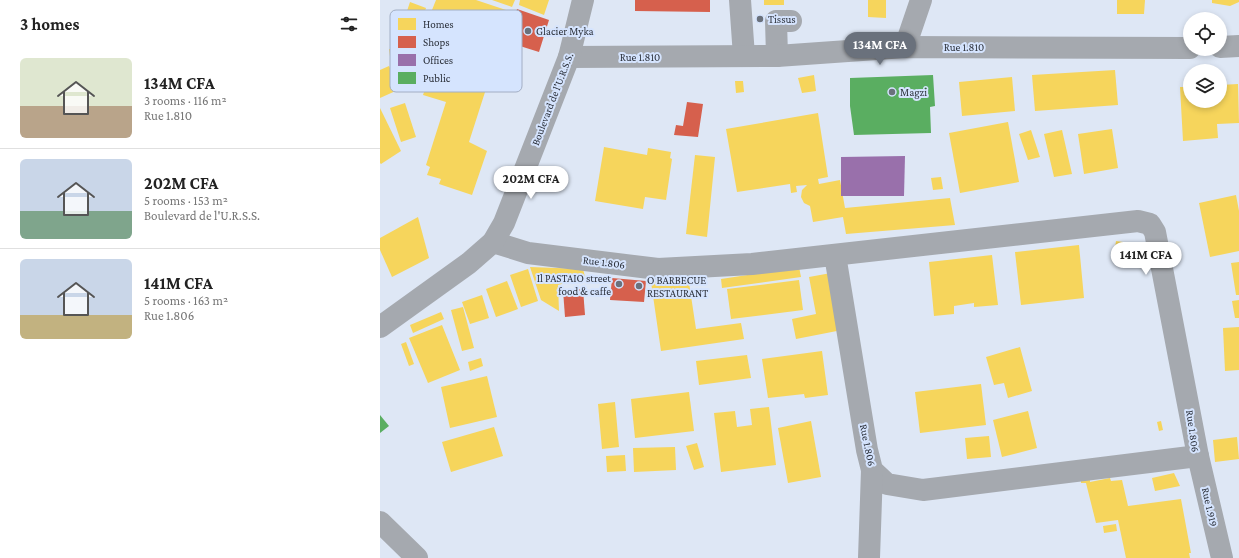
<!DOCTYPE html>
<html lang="en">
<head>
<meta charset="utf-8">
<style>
  :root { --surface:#fff; --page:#f2f2f2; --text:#222; --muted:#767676; --line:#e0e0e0; --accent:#6a717c }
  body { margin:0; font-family:"Crimson Pro",serif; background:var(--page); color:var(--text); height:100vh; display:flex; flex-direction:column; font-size:15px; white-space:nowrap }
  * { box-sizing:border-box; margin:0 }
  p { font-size:13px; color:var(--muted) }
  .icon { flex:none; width:22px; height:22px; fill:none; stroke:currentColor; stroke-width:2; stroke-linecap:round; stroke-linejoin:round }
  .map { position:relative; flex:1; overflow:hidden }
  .sheet { display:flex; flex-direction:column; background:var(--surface); width:380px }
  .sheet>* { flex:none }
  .fabs { position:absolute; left:803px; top:12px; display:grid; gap:8px }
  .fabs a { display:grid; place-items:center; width:44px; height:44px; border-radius:50%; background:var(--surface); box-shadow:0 2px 6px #0003; font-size:20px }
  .price { position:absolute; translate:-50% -34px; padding:0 9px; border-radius:14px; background:#fff; color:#222; font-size:13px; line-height:26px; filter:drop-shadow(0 1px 2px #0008) }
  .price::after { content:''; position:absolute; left:50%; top:24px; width:12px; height:9px; margin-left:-6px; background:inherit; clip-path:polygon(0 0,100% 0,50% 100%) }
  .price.active { background:var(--accent); color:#fff }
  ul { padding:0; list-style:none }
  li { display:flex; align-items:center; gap:12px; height:100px; padding:0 20px }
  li+li { border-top:1px solid var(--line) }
  li span { display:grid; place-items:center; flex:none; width:112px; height:80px; border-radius:6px; color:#555 }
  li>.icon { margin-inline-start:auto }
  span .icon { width:48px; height:48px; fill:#fffc; stroke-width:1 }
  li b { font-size:17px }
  h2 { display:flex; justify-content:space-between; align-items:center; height:48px; padding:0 20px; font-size:17px }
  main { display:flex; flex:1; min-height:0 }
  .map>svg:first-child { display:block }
  .homes { fill:#f6d55c }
  .shops { fill:#d6604d }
  .offices { fill:#9970ab }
  .public { fill:#5aae61 }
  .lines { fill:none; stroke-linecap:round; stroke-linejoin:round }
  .minor { stroke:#a5a9af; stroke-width:22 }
  .poi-dot { fill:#6a717c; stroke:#d5e4fe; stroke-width:1.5 }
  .labels { text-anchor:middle; stroke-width:4; stroke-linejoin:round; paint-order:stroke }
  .poi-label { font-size:11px; fill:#2c313b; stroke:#d5e4fe; text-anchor:start }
  .street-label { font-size:11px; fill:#2c313b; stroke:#d5e4fe }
  .key { fill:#d5e4fe; stroke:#a2aec4; stroke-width:1 }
  .key-label { font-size:11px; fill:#2c313b }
</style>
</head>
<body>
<main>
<section class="sheet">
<h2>3 homes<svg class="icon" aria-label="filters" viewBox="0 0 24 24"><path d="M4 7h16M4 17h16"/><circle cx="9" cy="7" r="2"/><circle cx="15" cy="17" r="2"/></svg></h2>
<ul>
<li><span style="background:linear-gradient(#dfe7d0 60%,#b9a48a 0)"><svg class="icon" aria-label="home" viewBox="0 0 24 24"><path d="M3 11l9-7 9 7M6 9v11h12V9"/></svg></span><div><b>134M CFA</b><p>3 rooms · 116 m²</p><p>Rue 1.810</p></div></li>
<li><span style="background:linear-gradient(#c9d6e8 65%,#7fa58c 0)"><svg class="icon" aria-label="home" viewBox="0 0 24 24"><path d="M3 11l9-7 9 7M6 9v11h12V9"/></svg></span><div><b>202M CFA</b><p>5 rooms · 153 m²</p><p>Boulevard de l'U.R.S.S.</p></div></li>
<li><span style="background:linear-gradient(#c9d6e8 70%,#c2b280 0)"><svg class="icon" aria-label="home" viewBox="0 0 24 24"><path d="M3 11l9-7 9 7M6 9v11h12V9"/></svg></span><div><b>141M CFA</b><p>5 rooms · 163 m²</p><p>Rue 1.806</p></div></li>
</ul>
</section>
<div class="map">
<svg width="859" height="558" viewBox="0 0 859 558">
  <rect width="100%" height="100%" fill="#dee7f5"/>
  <g class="homes">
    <polygon points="56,0 96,0 129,11 120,39 50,15"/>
    <polygon points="112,0 135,0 132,7"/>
    <polygon points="140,0 169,0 164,15 139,5"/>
    <rect x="384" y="0" width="20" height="5"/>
    <polygon points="488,0 506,0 506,18 488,17"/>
    <polygon points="737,0 765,0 764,14 737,14"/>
    <polygon points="832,0 859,0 859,2 850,6 832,3"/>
    <polygon points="30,2 46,8 37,38 20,32"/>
    <polygon points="9,49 27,51 25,70 11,64"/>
    <polygon points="53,65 76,73 75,79 106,89 89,142 107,151 92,195 59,184 61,179 47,175 50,167 46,165 66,102 43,95"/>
    <polygon points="9,66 20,89 0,98 0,70"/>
    <polygon points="735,70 738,105 655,111 652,75"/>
    <polygon points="434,75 436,91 422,93 418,78"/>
    <polygon points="632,77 635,111 582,116 579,82"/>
    <polygon points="355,81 363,81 364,92 356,93"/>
    <polygon points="858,84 859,123 837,124 838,138 803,141 800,87 810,87 810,101 840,101 840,85"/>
    <polygon points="25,103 36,137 21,142 10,108"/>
    <polygon points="0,108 21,151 1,164 0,163"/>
    <polygon points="438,113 448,177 438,179 439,184 460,180 465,208 570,198 575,225 466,234 463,217 433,222 430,206 424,203 421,197 422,190 427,185 416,186 417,192 411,193 410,184 357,192 346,129"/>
    <polygon points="628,122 639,182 580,193 569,133"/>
    <polygon points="732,129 738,168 704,174 698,134"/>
    <polygon points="651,130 660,157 648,160 639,134"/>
    <polygon points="682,130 692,174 674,177 664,134"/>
    <polygon points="224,147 267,155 268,148 291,152 290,158 292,159 286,200 265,197 263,209 215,201"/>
    <polygon points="315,155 335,157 327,237 306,234"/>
    <polygon points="561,177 563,189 553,190 551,178"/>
    <polygon points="856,195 859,211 859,251 830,257 819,203"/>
    <polygon points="38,217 49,258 12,277 0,250 0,238"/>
    <polygon points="736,241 743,242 743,249 735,248"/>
    <polygon points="699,245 704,298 641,305 635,252"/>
    <polygon points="612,255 618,305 594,307 594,303 574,306 574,314 554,316 549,262"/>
    <polygon points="859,262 859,295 856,295 851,263"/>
    <polygon points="150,267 203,269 205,277 178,285 179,311 161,300"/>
    <polygon points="419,267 421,277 342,288 341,279"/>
    <polygon points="148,269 158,301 141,307 130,275"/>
    <polygon points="451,273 462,330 416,339 412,319 436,314 429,277"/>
    <polygon points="308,276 316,329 361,323 364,339 281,351 271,282"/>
    <polygon points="419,280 423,310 351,319 347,289"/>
    <polygon points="127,281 138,309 116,317 106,289"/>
    <polygon points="102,295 109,318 90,324 82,302"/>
    <polygon points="859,300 859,318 855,318 852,301"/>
    <polygon points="83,307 94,348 82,351 71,310"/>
    <polygon points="61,312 64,319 33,333 30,325"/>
    <polygon points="62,325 80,370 48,383 29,338"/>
    <polygon points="859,327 859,370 845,371 843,328"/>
    <polygon points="26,342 34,364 29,366 21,344"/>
    <polygon points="640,347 652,391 628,398 624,383 614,385 606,357"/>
    <polygon points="442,351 448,395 425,398 424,394 388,398 382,359"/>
    <polygon points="367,355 371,378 319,385 316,361"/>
    <polygon points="101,358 103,366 90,371 88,362"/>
    <polygon points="107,376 117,417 70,428 61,387"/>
    <polygon points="601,384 606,425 540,433 535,392"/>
    <polygon points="309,392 314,431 255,438 251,399"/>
    <polygon points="235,402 239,447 222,449 218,404"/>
    <polygon points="389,407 396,465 341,472 334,413 355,411 357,427 372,425 370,409"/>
    <polygon points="648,411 657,448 622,457 613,420"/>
    <polygon points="431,421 441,477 408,483 398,428"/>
    <polygon points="781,421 783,430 779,431 777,422"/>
    <polygon points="114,427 123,456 71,472 62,442"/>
    <polygon points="609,436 611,457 587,459 585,438"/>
    <polygon points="857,437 859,459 835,462 833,440"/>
    <polygon points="317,443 324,467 314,470 306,446"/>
    <polygon points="295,447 296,470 254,472 253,448"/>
    <polygon points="245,455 246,471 227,472 226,456"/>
    <polygon points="794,473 800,486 775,491 772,478"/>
    <polygon points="710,478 710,482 730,478 731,481 742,480 748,506 801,499 811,553 809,553 810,558 746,558 738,520 716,523 706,483 701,483 701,479"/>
    <polygon points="736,524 737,531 724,533 723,526"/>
  </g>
  <g class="shops">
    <polygon points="255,0 330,0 330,12 255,11"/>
    <polygon points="137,9 169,20 159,52 127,42"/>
    <polygon points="307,102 323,104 318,137 294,135 296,125 303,126"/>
    <polygon points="232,278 266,281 264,302 230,300"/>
    <polygon points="203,289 205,315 185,317 183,290"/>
  </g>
  <polygon class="offices" points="525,156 524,196 461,196 461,157"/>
  <g class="public">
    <polygon points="553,75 555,106 550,107 551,133 474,135 470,106 470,78"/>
    <polygon points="0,415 9,426 0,433"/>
  </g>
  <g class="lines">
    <g class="minor">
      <polyline points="360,0 364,56"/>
      <polyline points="525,47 541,0"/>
      <polyline points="840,47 859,46"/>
      <polyline points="397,56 396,21 411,21"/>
      <polyline points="189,57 397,56 525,47 810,48"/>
      <polyline points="113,242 148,253 278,269 372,264 758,221 770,224 775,232 818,456 543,490 507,484 492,470 487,450 455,255"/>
      <polyline points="0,327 89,263 113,242 124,223 189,57 203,0"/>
      <polyline points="818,456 842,558"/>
      <polyline points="0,522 37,558"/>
      <polyline points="489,558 492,470"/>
    </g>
  </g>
  <g class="poi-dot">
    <circle cx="380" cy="19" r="4"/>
    <circle cx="148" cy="31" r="4"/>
    <circle cx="512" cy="92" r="4"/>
    <circle cx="239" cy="284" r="4"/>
    <circle cx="259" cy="286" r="4"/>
  </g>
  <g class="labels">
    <g class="poi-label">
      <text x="388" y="23">Tissus</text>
      <text x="156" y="35">Glacier Myka</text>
      <text x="520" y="96">Magzi</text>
      <text x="231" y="282" text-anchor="end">Il PASTAIO street<tspan x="231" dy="13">food &amp; caffe</tspan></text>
      <text x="267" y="284">O BARBECUE<tspan x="267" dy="13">RESTAURANT</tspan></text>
    </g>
    <g class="street-label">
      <text x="584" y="51">Rue 1.810</text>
      <text x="260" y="61">Rue 1.810</text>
      <text transform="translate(172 99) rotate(-69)" y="4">Boulevard de l'U.R.S.S.</text>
      <text transform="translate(224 262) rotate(7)" y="4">Rue 1.806</text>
      <text transform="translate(813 431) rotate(82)" y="4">Rue 1.806</text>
      <text transform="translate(488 445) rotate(78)" y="4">Rue 1.806</text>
      <text transform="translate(830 507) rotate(77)" y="4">Rue 1.919</text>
    </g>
  </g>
  <rect x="10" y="10" width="132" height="82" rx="6" class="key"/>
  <rect x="18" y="18" width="18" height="12" fill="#f6d55c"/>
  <rect x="18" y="36" width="18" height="12" fill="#d6604d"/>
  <rect x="18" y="54" width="18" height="12" fill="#9970ab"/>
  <rect x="18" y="72" width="18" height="12" fill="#5aae61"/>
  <g class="key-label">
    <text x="43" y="28">Homes</text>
    <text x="43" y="46">Shops</text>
    <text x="43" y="64">Offices</text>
    <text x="43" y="82">Public</text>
  </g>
</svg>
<div class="fabs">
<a><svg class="icon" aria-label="locate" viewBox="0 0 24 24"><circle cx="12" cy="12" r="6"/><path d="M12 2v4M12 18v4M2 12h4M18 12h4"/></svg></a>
<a><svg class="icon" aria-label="layers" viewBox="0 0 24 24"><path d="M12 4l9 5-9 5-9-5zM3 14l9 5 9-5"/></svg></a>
</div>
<b class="price active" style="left:500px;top:66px">134M CFA</b>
<b class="price" style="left:151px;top:200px">202M CFA</b>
<b class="price" style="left:766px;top:276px">141M CFA</b>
</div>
</main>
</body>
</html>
